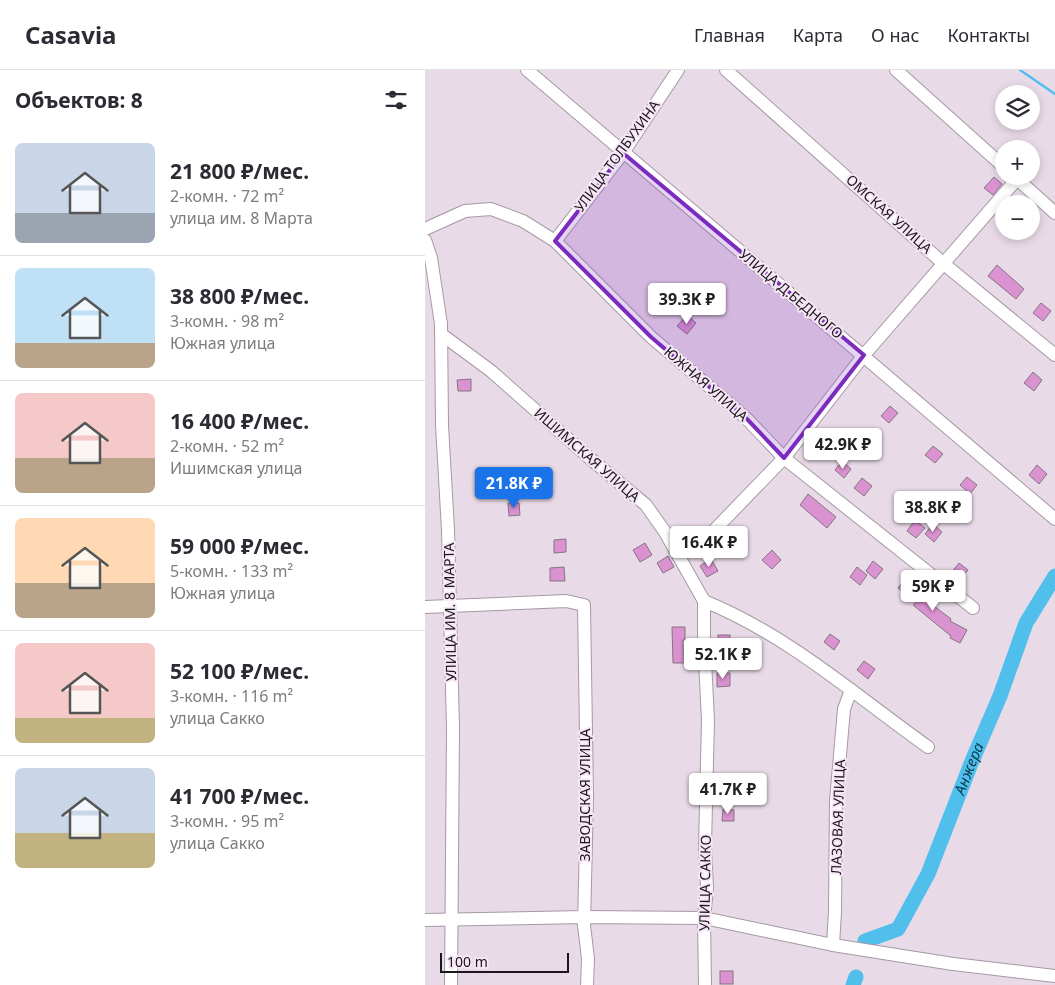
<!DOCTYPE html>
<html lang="ru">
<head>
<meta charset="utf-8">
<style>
  :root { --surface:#fff; --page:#f2f2f3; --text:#2b2b33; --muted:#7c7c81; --line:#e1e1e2; --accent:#1a73e8 }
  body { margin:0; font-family:"Noto Sans",sans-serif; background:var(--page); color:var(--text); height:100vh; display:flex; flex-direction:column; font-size:19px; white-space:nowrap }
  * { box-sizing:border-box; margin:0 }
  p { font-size:16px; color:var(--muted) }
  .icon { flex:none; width:28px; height:28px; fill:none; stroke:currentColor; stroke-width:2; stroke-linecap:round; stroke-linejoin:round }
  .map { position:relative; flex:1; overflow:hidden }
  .sheet { display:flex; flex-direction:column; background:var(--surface); width:425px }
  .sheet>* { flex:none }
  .buttons { position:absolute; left:570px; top:15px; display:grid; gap:10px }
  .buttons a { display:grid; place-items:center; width:45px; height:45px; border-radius:50%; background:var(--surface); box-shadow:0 2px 8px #0003; font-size:25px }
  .scale { position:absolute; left:15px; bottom:12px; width:129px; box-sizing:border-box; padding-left:5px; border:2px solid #1c171c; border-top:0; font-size:14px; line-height:18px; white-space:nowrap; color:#1c171c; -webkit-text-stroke:4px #f6e7f6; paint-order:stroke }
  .price { position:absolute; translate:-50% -42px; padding:0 11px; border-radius:5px; background:#fff; color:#222; font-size:16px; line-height:32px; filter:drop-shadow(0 1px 2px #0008) }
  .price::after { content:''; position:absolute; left:50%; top:30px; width:15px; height:11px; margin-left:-8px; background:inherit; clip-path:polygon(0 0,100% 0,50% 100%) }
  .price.selected { background:var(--accent); color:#fff }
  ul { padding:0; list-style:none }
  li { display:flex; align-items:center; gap:15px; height:125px; padding:0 15px }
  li+li { border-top:1px solid var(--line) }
  li span { display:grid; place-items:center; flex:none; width:140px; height:100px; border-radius:8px; color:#555 }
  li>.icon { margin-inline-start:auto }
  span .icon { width:60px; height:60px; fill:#fffc; stroke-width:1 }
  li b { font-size:21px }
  h2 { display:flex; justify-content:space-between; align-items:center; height:60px; padding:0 15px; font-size:21px }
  header { display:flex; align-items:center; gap:30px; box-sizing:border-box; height:70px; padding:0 25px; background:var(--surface); border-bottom:1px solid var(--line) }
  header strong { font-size:24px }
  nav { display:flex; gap:28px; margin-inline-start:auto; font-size:18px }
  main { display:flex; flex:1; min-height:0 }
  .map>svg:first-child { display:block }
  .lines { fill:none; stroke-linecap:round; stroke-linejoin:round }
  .stream { stroke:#51bfec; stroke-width:2.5 }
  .river { stroke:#51bfec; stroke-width:15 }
  .building { fill:#da92d0; stroke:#847581 }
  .minor-casing { stroke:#a698a5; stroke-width:14 }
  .minor { stroke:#fff; stroke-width:12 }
  .marked { fill:#7b2cbf; fill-opacity:0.2; stroke:#7b2cbf; stroke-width:4; stroke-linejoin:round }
  .labels { text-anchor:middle; stroke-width:4; stroke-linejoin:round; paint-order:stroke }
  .street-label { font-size:14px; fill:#1c171c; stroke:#f6e7f6 }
  .water-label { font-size:15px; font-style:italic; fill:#083b4d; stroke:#f6e7f6 }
</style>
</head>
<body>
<header>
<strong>Casavia</strong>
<nav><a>Главная</a><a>Карта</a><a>О нас</a><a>Контакты</a></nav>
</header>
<main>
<section class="sheet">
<h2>Объектов: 8<svg class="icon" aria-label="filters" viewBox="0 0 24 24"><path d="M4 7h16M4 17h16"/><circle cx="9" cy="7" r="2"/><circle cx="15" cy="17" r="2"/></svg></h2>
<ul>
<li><span style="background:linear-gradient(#c9d6e8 70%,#9aa5b1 0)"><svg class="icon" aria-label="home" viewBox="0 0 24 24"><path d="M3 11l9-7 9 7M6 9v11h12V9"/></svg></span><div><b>21 800 ₽/мес.</b><p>2-комн. · 72 m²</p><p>улица им. 8 Марта</p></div></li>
<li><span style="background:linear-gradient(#bfe0f5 75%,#b9a48a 0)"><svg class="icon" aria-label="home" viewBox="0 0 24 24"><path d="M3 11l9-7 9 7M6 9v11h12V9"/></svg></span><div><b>38 800 ₽/мес.</b><p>3-комн. · 98 m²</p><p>Южная улица</p></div></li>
<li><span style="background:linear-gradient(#f6c9c9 65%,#b9a48a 0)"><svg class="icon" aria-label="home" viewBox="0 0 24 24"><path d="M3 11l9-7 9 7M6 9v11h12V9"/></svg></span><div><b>16 400 ₽/мес.</b><p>2-комн. · 52 m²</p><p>Ишимская улица</p></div></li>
<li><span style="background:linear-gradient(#ffd9b3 65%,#b9a48a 0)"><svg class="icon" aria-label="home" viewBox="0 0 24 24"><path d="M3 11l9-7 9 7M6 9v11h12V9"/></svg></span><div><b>59 000 ₽/мес.</b><p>5-комн. · 133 m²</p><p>Южная улица</p></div></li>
<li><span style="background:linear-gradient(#f6c9c9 75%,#c2b280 0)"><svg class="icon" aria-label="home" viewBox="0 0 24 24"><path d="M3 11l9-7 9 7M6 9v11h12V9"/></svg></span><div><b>52 100 ₽/мес.</b><p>3-комн. · 116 m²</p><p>улица Сакко</p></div></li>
<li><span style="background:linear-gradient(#c9d6e8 65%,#c2b280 0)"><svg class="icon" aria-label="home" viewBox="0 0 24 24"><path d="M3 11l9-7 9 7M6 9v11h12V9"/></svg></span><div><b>41 700 ₽/мес.</b><p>3-комн. · 95 m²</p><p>улица Сакко</p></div></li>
</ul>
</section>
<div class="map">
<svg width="630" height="915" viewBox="0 0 630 915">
  <rect width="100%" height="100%" fill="#e9dae8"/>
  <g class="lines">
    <polyline class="stream" points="595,0 630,24"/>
    <g class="river">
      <path id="s1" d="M 440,871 L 473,859 L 503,804 L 547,691 L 575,626 L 601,553 L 630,506"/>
      <polyline points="428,915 431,907"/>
    </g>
  </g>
  <g class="building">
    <polygon points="569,107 577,114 568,125 559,118"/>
    <polygon points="572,195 599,219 591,229 563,206"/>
    <polygon points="616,233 626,241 618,251 608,243"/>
    <polygon points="262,245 271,253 262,264 252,256"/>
    <polygon points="608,302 617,310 609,321 599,313"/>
    <polygon points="46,309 46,321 33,321 32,310"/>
    <polygon points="465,336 473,343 464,353 456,346"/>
    <polygon points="508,376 518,384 510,393 500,385"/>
    <polygon points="417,391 426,399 419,408 410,400"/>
    <polygon points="612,395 622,404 614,414 604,405"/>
    <polygon points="542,407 552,415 545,424 535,415"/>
    <polygon points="437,408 447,416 439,426 429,418"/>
    <polygon points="383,424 411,447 402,458 375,435"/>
    <polygon points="83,433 94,433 95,445 84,446"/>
    <polygon points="490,450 500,458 491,468 482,461"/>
    <polygon points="508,454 517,462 509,472 500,464"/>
    <polygon points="141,469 141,482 129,483 129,470"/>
    <polygon points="220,473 227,485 215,492 208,480"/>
    <polygon points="347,480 356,490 347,499 337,490"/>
    <polygon points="243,486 249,497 238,503 232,493"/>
    <polygon points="286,489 293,501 282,507 275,496"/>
    <polygon points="448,491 458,499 450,509 441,501"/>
    <polygon points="534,493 543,500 536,509 527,502"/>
    <polygon points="139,497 140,511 125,511 125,498"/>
    <polygon points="432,497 442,505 435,515 425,507"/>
    <polygon points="481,507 490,514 487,519 526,549 525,551 542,560 535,573 525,568 526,566 488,535 491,532 473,518"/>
    <polygon points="247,557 260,557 260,570 258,570 259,593 248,593"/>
    <polygon points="405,564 415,571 409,580 399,572"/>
    <rect x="293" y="565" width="12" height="14"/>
    <polygon points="439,591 450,599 443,609 432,600"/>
    <polygon points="292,603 305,603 305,616 292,617"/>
    <polygon points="298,739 309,740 309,751 297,751"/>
    <rect x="295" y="901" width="13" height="13"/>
  </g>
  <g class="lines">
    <defs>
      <g id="minor">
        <polyline points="102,0 630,449"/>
        <polyline points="301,0 519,194 630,285"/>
        <polyline points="471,0 579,97"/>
        <polyline points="589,106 630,143"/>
        <polyline points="0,159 40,141 66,139 98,151 130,171 226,267 322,349 359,388 548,538"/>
        <polyline points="0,170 6,188 16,254 17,355 23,460 28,658 26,915"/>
        <polyline points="130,171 198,83 253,0"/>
        <polyline points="16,264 66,301 167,390 221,435 240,462 279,531"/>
        <polyline points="250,479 275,475 359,388 439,285 592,109"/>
        <polyline points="279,531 279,570 283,650 280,776 282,818 279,848 280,915"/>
        <path d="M 279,531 C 363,565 431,626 503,677"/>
        <polyline points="0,537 141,531 159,535 162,727 159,855 163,889 162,915"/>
        <polyline points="0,850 159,847 279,848 408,875 528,894 630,906"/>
        <polyline points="408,875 410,842 411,731 419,639 426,620"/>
      </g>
    </defs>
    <use href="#minor" class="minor-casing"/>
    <use href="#minor" class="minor"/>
  </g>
  <path class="marked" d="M 198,83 L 439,285 L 359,388 L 322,349 L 226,267 L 130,171 Z"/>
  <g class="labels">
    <g class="street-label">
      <text transform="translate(192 86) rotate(-54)" y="5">УЛИЦА ТОЛБУХИНА</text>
      <text transform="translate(464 144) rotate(42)" y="5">ОМСКАЯ УЛИЦА</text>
      <text transform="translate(366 224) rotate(40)" y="5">УЛИЦА Д.БЕДНОГО</text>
      <text transform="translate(281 314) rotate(41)" y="5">ЮЖНАЯ УЛИЦА</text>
      <text transform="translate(162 385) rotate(41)" y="5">ИШИМСКАЯ УЛИЦА</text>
      <text transform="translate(25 542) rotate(-91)" y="5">УЛИЦА ИМ. 8 МАРТА</text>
      <text transform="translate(160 725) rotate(-90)" y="5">ЗАВОДСКАЯ УЛИЦА</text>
      <text transform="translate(413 747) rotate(-88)" y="5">ЛАЗОВАЯ УЛИЦА</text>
      <text transform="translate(280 813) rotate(-89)" y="5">УЛИЦА САККО</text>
    </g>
    <g class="water-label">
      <text dy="5" stroke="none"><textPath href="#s1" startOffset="211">Анжера</textPath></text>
    </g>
  </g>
</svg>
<div class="buttons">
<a><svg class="icon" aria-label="layers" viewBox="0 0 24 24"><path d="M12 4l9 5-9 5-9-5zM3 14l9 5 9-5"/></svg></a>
<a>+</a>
<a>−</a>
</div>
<div class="scale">100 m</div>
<b class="price" style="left:262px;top:255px">39.3K ₽</b>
<b class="price" style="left:418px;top:400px">42.9K ₽</b>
<b class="price selected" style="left:89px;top:439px">21.8K ₽</b>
<b class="price" style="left:508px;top:463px">38.8K ₽</b>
<b class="price" style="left:284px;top:498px">16.4K ₽</b>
<b class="price" style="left:508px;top:542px">59K ₽</b>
<b class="price" style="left:298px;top:610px">52.1K ₽</b>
<b class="price" style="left:303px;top:745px">41.7K ₽</b>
</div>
</main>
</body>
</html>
